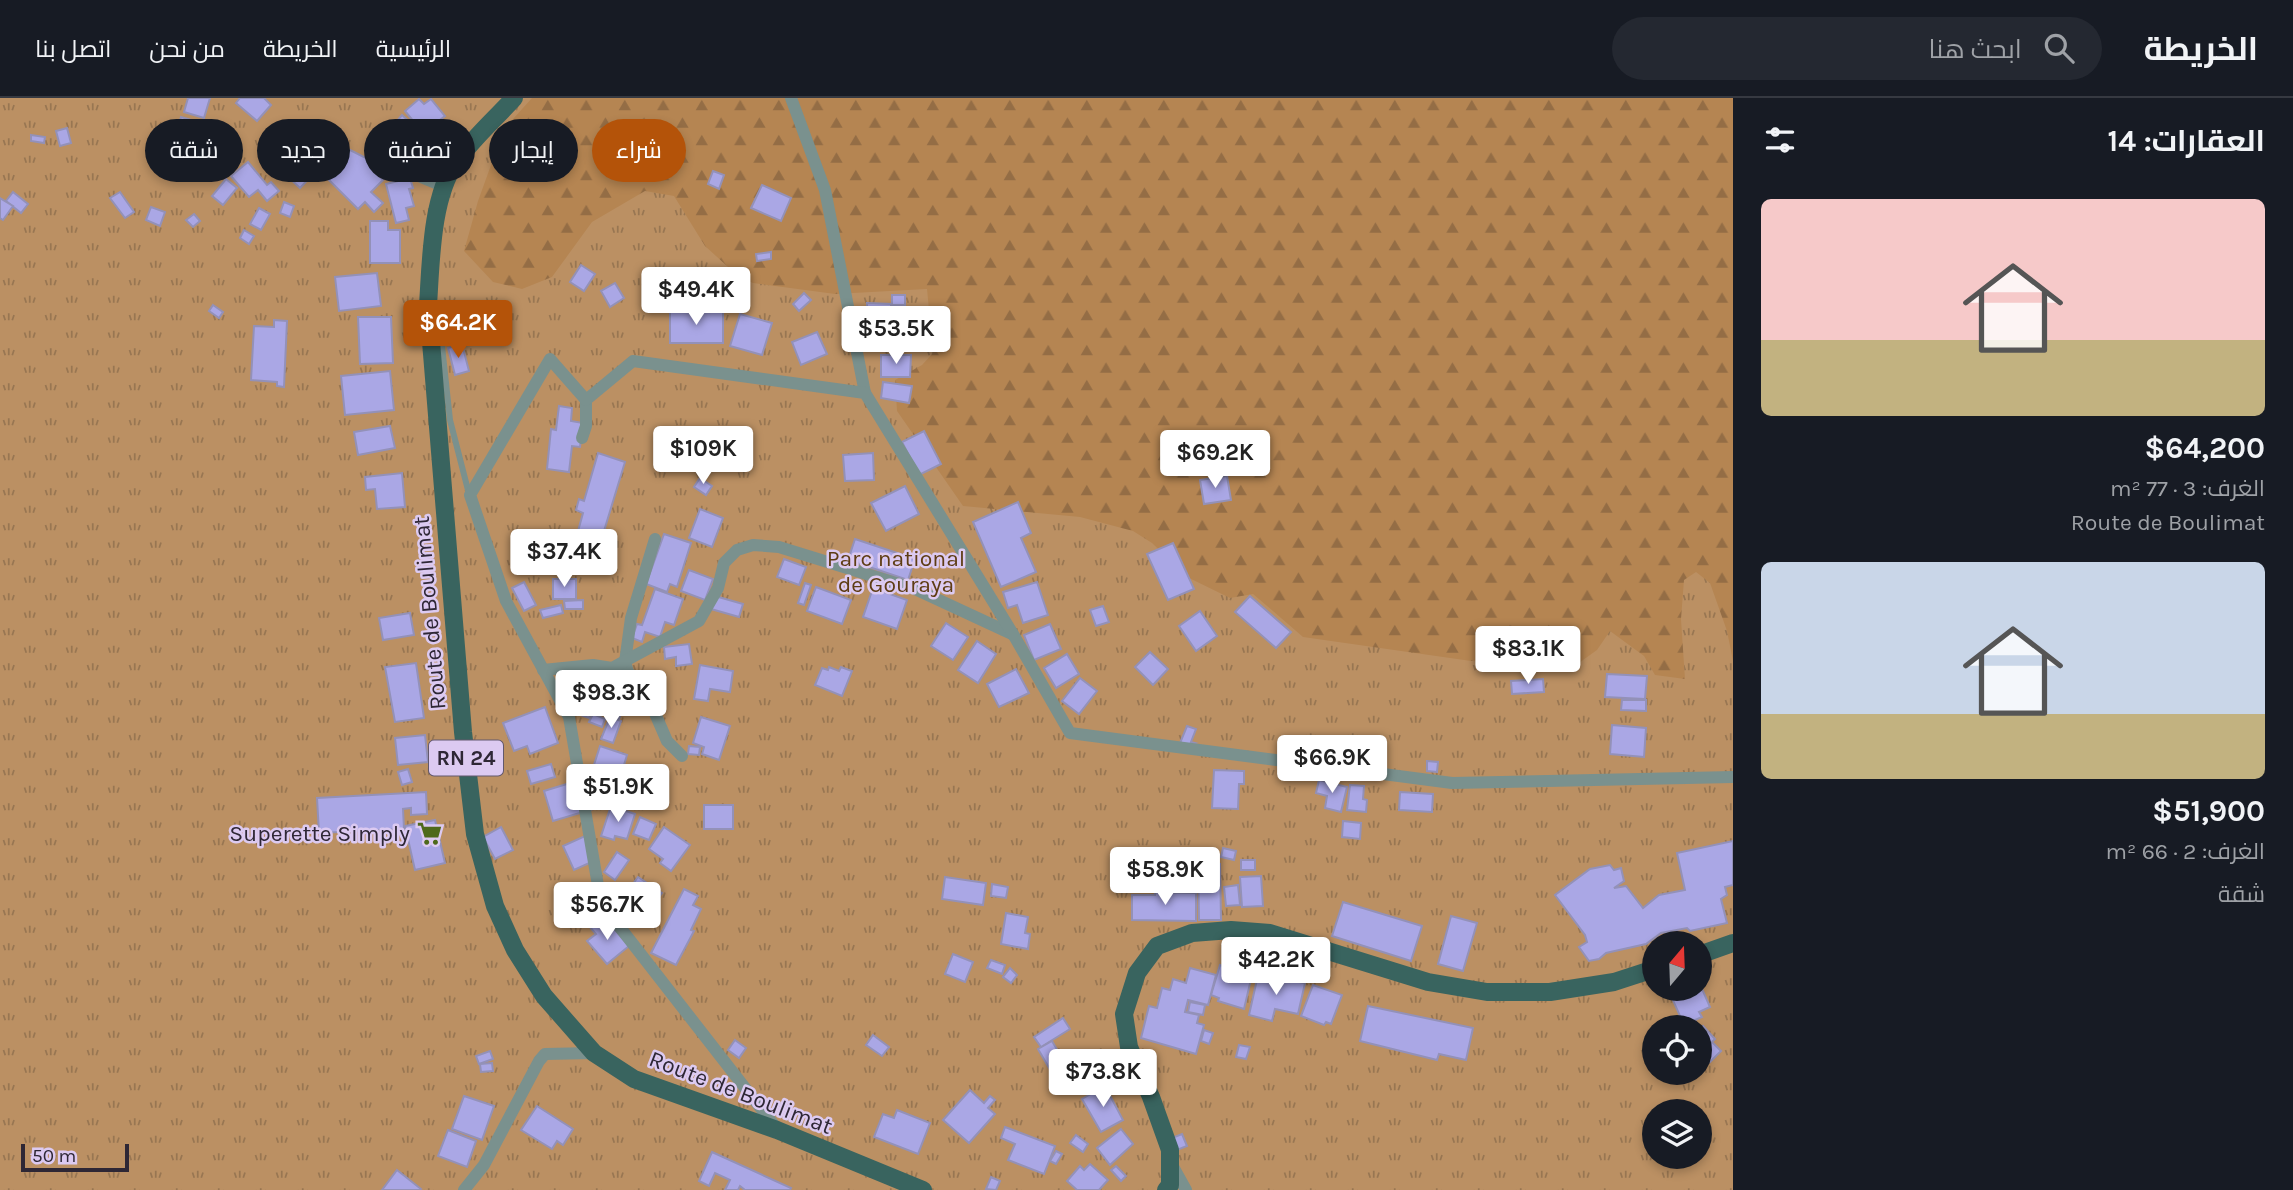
<!DOCTYPE html>
<html lang="ar">
<head>
<meta charset="utf-8">
<style>
  :root { --surface:#171b24; --page:#242831; --text:#f1f3f6; --muted:#9ea1a6; --line:#363941; --accent:#b45309 }
  body { margin:0; font-family:Karla,Cairo,sans-serif; background:var(--page); color:var(--text); direction:rtl; height:100vh; display:flex; flex-direction:column; font-size:26px; white-space:nowrap }
  * { box-sizing:border-box; margin:0 }
  p { font-size:23px; color:var(--muted) }
  .icon { flex:none; width:38px; height:38px; fill:none; stroke:currentColor; stroke-width:2; stroke-linecap:round; stroke-linejoin:round }
  .map { position:relative; flex:1; overflow:hidden; direction:ltr }
  .panel { display:flex; flex-direction:column; background:var(--surface); width:560px }
  .panel>* { flex:none }
  .top-card { position:absolute; left:21px; top:21px; width:665px; height:63px; direction:rtl; display:flex; gap:14px }
  .needle { width:46px; rotate:19deg }
  .controls { position:absolute; left:1642px; top:833px; display:grid; gap:14px }
  .controls a { display:grid; place-items:center; width:70px; height:70px; border-radius:50%; background:var(--surface); box-shadow:0 4px 10px #0003; font-size:35px }
  .scale { position:absolute; left:21px; bottom:18px; width:108px; box-sizing:border-box; padding-left:7px; border:4px solid #2e2735; border-top:0; font-size:19px; line-height:24px; white-space:nowrap; color:#2e2735; -webkit-text-stroke:5px #dccaf1; paint-order:stroke }
  .price { position:absolute; translate:-50% -60px; padding:0 16px; border-radius:7px; background:#fff; color:#222; font-size:23px; line-height:46px; filter:drop-shadow(0 2px 4px #0008) }
  .price::after { content:''; position:absolute; left:50%; top:42px; width:21px; height:16px; margin-left:-10px; background:inherit; clip-path:polygon(0 0,100% 0,50% 100%) }
  .price.current { background:var(--accent); color:#fff }
  ul { padding:0; list-style:none }
  li { display:grid; align-content:center; gap:14px; height:371px; padding:0 28px }
  li span { display:grid; place-items:center; height:217px; border-radius:10px; color:#555 }
  li>.icon { margin-inline-start:auto }
  span .icon { width:126px; height:126px; fill:#fffc; stroke-width:1 }
  li b { font-size:30px }
  h2 { display:flex; justify-content:space-between; align-items:center; height:84px; padding:0 28px; font-size:30px }
  .chip { padding:0 24px; border-radius:32px; background:var(--surface); box-shadow:0 4px 10px #0003; font-size:24px; line-height:63px }
  .chip.current { background:var(--accent); color:#fff }
  header { display:flex; align-items:center; gap:42px; box-sizing:border-box; height:98px; padding:0 35px; background:var(--surface); border-bottom:2px solid var(--line) }
  header strong { font-size:33px }
  nav { display:flex; gap:38px; margin-inline-start:auto; font-size:24px }
  .search { width:490px; height:63px; background:var(--page); display:flex; align-items:center; gap:18px; box-sizing:border-box; padding:0 24px; border-radius:38px; color:var(--muted); font-size:26px }
  main { display:flex; flex:1; min-height:0 }
  .map>svg:first-child { display:block }
  .grass { fill:url(#grass-tufts); fill-rule:evenodd }
  .forest { fill:url(#forest-firs) }
  .building { fill:#aaa7e5; stroke:#9391b8; stroke-width:2 }
  .lines { fill:none; stroke-linecap:round; stroke-linejoin:round }
  .lane { stroke:#7a918e; stroke-width:6 }
  .street { stroke:#7a918e; stroke-width:12 }
  .primary { stroke:#39645f; stroke-width:18 }
  .labels { text-anchor:middle; stroke-width:5; stroke-linejoin:round; paint-order:stroke }
  .shield { fill:#dccaf1; stroke:#62586d; stroke-width:2 }
  .shield-label { font-size:21px; font-weight:bold; fill:#2e2735 }
  .park-label { font-size:23px; fill:#5e3c14; stroke:#dccaf1 }
  .street-label { font-size:23px; fill:#2e2735; stroke:#dccaf1 }
  .poi-label { font-size:23px; fill:#2e2735; stroke:#dccaf1; text-anchor:end }
</style>
</head>
<body>
<header>
<strong>الخريطة</strong>
<div class="search"><svg class="icon" aria-label="search" viewBox="0 0 24 24"><circle cx="10" cy="10" r="6"/><path d="M15 15l6 6"/></svg>ابحث هنا</div>
<nav><a>الرئيسية</a><a>الخريطة</a><a>من نحن</a><a>اتصل بنا</a></nav>
</header>
<main>
<section class="panel">
<h2>العقارات: 14<svg class="icon" aria-label="filters" viewBox="0 0 24 24"><path d="M4 7h16M4 17h16"/><circle cx="9" cy="7" r="2"/><circle cx="15" cy="17" r="2"/></svg></h2>
<ul>
<li><span style="background:linear-gradient(#f6c9c9 65%,#c2b280 0)"><svg class="icon" aria-label="home" viewBox="0 0 24 24"><path d="M3 11l9-7 9 7M6 9v11h12V9"/></svg></span><div><b>$64,200</b><p>الغرف: 3 · 77 m²</p><p>Route de Boulimat</p></div></li>
<li><span style="background:linear-gradient(#c9d6e8 70%,#c2b280 0)"><svg class="icon" aria-label="home" viewBox="0 0 24 24"><path d="M3 11l9-7 9 7M6 9v11h12V9"/></svg></span><div><b>$51,900</b><p>الغرف: 2 · 66 m²</p><p>شقة</p></div></li>
</ul>
</section>
<div class="map">
<svg width="1733" height="1092" viewBox="0 0 1733 1092">
  <defs>
    <pattern id="grass-tufts" width="24" height="20" patternUnits="userSpaceOnUse" patternTransform="scale(1.75)"><rect width="24" height="20" fill="#bb9063"/><path d="M3 7l-1-3M5 7V3M7 7l1-3M15 17l-1-3M17 17v-4M19 17l1-3" fill="none" stroke="#987652"/></pattern>
    <pattern id="forest-firs" width="22" height="20" patternUnits="userSpaceOnUse" patternTransform="scale(1.75)"><rect width="22" height="20" fill="#b58552"/><path d="M5 1l3.5 6h-7zM16 11l3.5 6h-7z" fill="#946d45"/></pattern>
  </defs>
  <rect width="100%" height="100%" fill="#cfbde4"/>
  <path class="grass" d="M 0,0 L 1733,0 L 1733,1092 L 0,1092 ZM 1654,845 L 1699,845 L 1699,891 L 1654,891 ZM 1654,929 L 1699,929 L 1699,975 L 1654,975 ZM 1654,1013 L 1699,1013 L 1699,1059 L 1654,1059 Z"/>
  <polygon class="forest" points="532,0 1733,0 1733,563 1727,533 1710,485 1696,474 1684,482 1681,521 1685,581 1655,577 1644,558 1610,533 1597,552 1576,567 1524,559 1471,563 1303,539 1253,496 1230,500 1187,479 1152,445 1133,433 1080,419 963,408 897,313 895,282 922,267 933,255 927,191 835,196 753,185 739,179 705,148 674,98 645,93 592,124 552,179 522,191 493,184 464,153 478,103 504,31"/>
  <g class="building">
    <polygon points="188,0 210,0 204,20 184,14"/>
    <polygon points="240,0 264,0 271,7 257,23 236,5"/>
    <polygon points="419,1 424,6 431,1 445,18 423,35 405,13"/>
    <polygon points="402,17 413,27 397,44 387,35"/>
    <polygon points="181,19 205,26 200,43 176,36"/>
    <polygon points="313,27 325,29 320,49 308,47"/>
    <polygon points="67,30 71,45 60,48 56,33"/>
    <polygon points="31,37 45,39 44,45 31,43"/>
    <polygon points="329,39 340,40 340,50 329,49"/>
    <polygon points="304,52 316,63 310,70 315,74 300,90 284,75"/>
    <polygon points="350,52 366,60 376,70 374,73 383,82 371,94 383,105 374,114 365,104 358,111 320,73 330,58"/>
    <polygon points="248,64 267,87 271,84 279,93 267,103 258,92 249,99 231,78"/>
    <polygon points="713,73 724,77 719,91 708,86"/>
    <polygon points="410,80 413,90 409,91 414,108 406,110 409,122 396,125 386,86"/>
    <polygon points="226,81 237,90 223,107 212,98"/>
    <polygon points="762,87 791,100 781,123 751,110"/>
    <polygon points="13,94 28,106 21,115 6,103"/>
    <polygon points="120,94 134,114 125,120 110,100"/>
    <polygon points="0,100 13,108 3,122 0,120"/>
    <polygon points="284,104 294,108 290,119 280,115"/>
    <polygon points="151,109 165,114 160,128 146,122"/>
    <polygon points="259,110 270,116 261,132 250,126"/>
    <polygon points="194,116 200,123 193,129 186,122"/>
    <polygon points="370,123 388,123 388,132 400,132 400,165 370,165"/>
    <polygon points="244,132 254,138 249,146 240,140"/>
    <polygon points="771,154 771,161 757,163 756,156"/>
    <polygon points="581,167 595,176 584,193 570,184"/>
    <polygon points="377,175 381,208 339,213 335,179"/>
    <polygon points="615,185 624,200 610,209 601,193"/>
    <polygon points="665,190 670,203 660,206 656,193"/>
    <polygon points="804,195 811,202 799,213 793,206"/>
    <rect x="892" y="197" width="13" height="10"/>
    <polygon points="867,205 891,206 891,226 867,226"/>
    <polygon points="213,207 223,214 219,220 209,213"/>
    <rect x="670" y="213" width="53" height="32"/>
    <polygon points="740,216 772,225 762,257 730,248"/>
    <polygon points="358,219 391,219 393,265 360,266"/>
    <polygon points="274,222 287,223 284,289 277,288 277,284 251,282 254,228 274,229"/>
    <polygon points="817,234 827,256 801,267 792,244"/>
    <polygon points="462,246 469,273 455,277 448,250"/>
    <polygon points="881,257 911,257 910,279 881,279"/>
    <polygon points="390,273 394,312 345,317 341,278"/>
    <polygon points="883,284 912,288 909,305 881,300"/>
    <polygon points="559,308 572,310 571,323 583,325 580,349 572,348 569,374 547,371 551,331 556,332"/>
    <polygon points="390,328 395,350 358,357 354,334"/>
    <polygon points="924,333 941,366 919,377 902,344"/>
    <polygon points="598,355 625,364 597,456 589,454 590,448 575,444 583,415 576,412 579,401 584,403"/>
    <polygon points="873,355 874,382 845,383 843,357"/>
    <polygon points="402,375 405,409 377,411 375,391 366,392 365,379"/>
    <polygon points="1227,378 1231,402 1204,406 1200,382"/>
    <polygon points="700,380 712,388 706,397 694,389"/>
    <polygon points="905,388 919,416 886,433 871,405"/>
    <polygon points="1018,404 1031,435 1021,440 1036,474 1001,489 973,424"/>
    <polygon points="700,411 723,420 712,449 689,440"/>
    <polygon points="664,436 691,445 677,489 670,486 667,494 646,486"/>
    <polygon points="855,441 915,461 908,482 848,462"/>
    <polygon points="1173,445 1194,491 1168,502 1147,456"/>
    <polygon points="784,461 806,469 799,487 777,479"/>
    <polygon points="689,472 713,481 705,502 681,493"/>
    <rect x="553" y="481" width="23" height="20"/>
    <polygon points="524,484 536,507 524,513 512,490"/>
    <polygon points="1037,484 1048,517 1023,525 1017,507 1008,510 1003,494"/>
    <polygon points="805,485 811,487 804,507 798,505"/>
    <polygon points="816,489 851,502 842,526 807,513"/>
    <polygon points="873,490 907,502 897,531 863,519"/>
    <polygon points="655,491 683,501 674,527 665,524 660,539 645,534 642,544 632,540 637,526 642,527"/>
    <polygon points="715,498 743,506 739,519 711,511"/>
    <polygon points="1250,498 1291,534 1276,550 1235,514"/>
    <polygon points="583,502 583,511 565,511 564,503"/>
    <polygon points="561,507 563,515 543,520 540,512"/>
    <polygon points="1103,508 1109,524 1096,528 1090,512"/>
    <polygon points="1200,513 1217,538 1196,553 1179,528"/>
    <polygon points="410,515 414,537 383,542 379,520"/>
    <polygon points="946,525 968,539 953,562 931,548"/>
    <polygon points="1050,526 1061,551 1034,562 1024,537"/>
    <polygon points="977,543 996,556 978,585 958,572"/>
    <polygon points="689,546 692,566 676,568 676,559 665,561 664,549"/>
    <polygon points="1150,554 1168,571 1153,587 1135,569"/>
    <polygon points="1067,556 1079,576 1056,590 1044,570"/>
    <polygon points="416,565 424,620 395,624 385,569"/>
    <polygon points="700,567 733,573 730,594 710,591 708,603 694,601"/>
    <polygon points="829,569 839,573 841,569 852,573 842,598 815,587 822,570 828,572"/>
    <polygon points="1016,571 1029,595 999,609 987,586"/>
    <polygon points="581,574 604,583 600,593 577,584"/>
    <polygon points="1607,576 1647,578 1645,601 1605,599"/>
    <polygon points="1080,580 1097,593 1079,616 1062,603"/>
    <polygon points="1543,581 1544,594 1512,596 1511,583"/>
    <polygon points="575,590 597,599 589,620 572,614 577,603 571,601"/>
    <polygon points="599,601 609,606 605,616 594,612"/>
    <polygon points="1622,602 1646,602 1646,613 1621,612"/>
    <polygon points="612,604 624,609 619,621 607,616"/>
    <polygon points="545,609 558,645 530,656 527,648 514,653 503,625"/>
    <polygon points="593,616 605,621 602,629 589,624"/>
    <polygon points="610,619 621,623 613,645 601,641"/>
    <polygon points="701,619 730,628 719,662 702,656 704,649 693,645"/>
    <polygon points="1612,627 1646,630 1644,659 1610,656"/>
    <polygon points="1187,628 1196,631 1191,644 1195,645 1178,650"/>
    <polygon points="425,637 428,664 398,667 395,640"/>
    <polygon points="600,648 627,657 613,703 604,700 610,682 591,676"/>
    <polygon points="689,648 700,649 699,657 688,656"/>
    <polygon points="1427,663 1438,664 1437,674 1427,673"/>
    <polygon points="551,666 555,679 531,686 527,673"/>
    <polygon points="408,671 412,684 402,687 398,674"/>
    <polygon points="1214,672 1244,673 1244,686 1239,686 1238,711 1212,710"/>
    <polygon points="583,681 593,711 553,723 544,693"/>
    <polygon points="1319,682 1347,689 1341,714 1325,710 1327,698 1316,695"/>
    <polygon points="620,686 633,690 628,707 615,702"/>
    <polygon points="1350,687 1364,688 1363,701 1367,702 1366,714 1347,712"/>
    <polygon points="426,694 427,716 411,717 411,710 403,711 404,731 319,735 317,700"/>
    <polygon points="1400,694 1433,696 1432,714 1399,712"/>
    <rect x="704" y="707" width="29" height="24"/>
    <polygon points="611,708 635,716 627,741 615,738 614,742 601,738"/>
    <polygon points="640,719 656,726 649,742 633,736"/>
    <polygon points="435,722 445,765 415,772 405,728"/>
    <polygon points="1343,723 1361,725 1360,741 1342,739"/>
    <polygon points="501,729 513,752 495,761 483,739"/>
    <polygon points="664,729 690,747 671,773 660,765 663,761 649,751"/>
    <polygon points="585,738 596,762 574,772 563,748"/>
    <polygon points="1733,743 1733,787 1725,789 1727,797 1721,801 1727,825 1690,833 1687,830 1661,835 1646,846 1606,855 1599,861 1589,863 1579,849 1587,844 1585,837 1555,797 1590,771 1610,767 1614,772 1621,770 1624,783 1614,790 1626,788 1643,810 1659,797 1685,792 1677,755"/>
    <polygon points="1223,750 1236,753 1234,762 1221,759"/>
    <polygon points="617,754 629,762 615,782 604,774"/>
    <rect x="1241" y="762" width="14" height="10"/>
    <polygon points="1198,766 1220,766 1221,822 1199,822"/>
    <polygon points="1261,778 1263,808 1242,809 1240,779"/>
    <polygon points="638,779 662,795 639,827 630,820 634,814 626,809 633,799 627,794"/>
    <polygon points="945,779 986,785 983,807 942,801"/>
    <polygon points="992,786 1008,789 1006,800 991,798"/>
    <polygon points="1238,787 1240,807 1226,808 1224,789"/>
    <polygon points="684,791 698,798 693,807 701,811 691,832 694,833 676,867 651,855"/>
    <polygon points="1155,794 1196,795 1196,823 1132,822 1132,797 1155,797"/>
    <polygon points="1343,804 1422,828 1411,863 1332,838"/>
    <polygon points="1006,815 1028,819 1025,835 1030,836 1028,851 1001,846"/>
    <polygon points="1451,818 1477,825 1463,873 1438,866"/>
    <polygon points="595,823 603,832 610,826 629,848 607,866 587,843 596,836 589,828"/>
    <polygon points="953,856 973,864 965,884 945,876"/>
    <polygon points="991,862 1005,867 1002,876 987,870"/>
    <polygon points="1220,867 1252,877 1244,911 1218,903 1219,900 1211,897"/>
    <polygon points="1010,870 1017,877 1011,885 1003,879"/>
    <polygon points="1190,870 1216,877 1208,907 1188,902 1185,914 1199,917 1197,925 1204,927 1196,956 1141,940 1149,908 1157,910 1162,890 1170,892 1173,881 1186,885"/>
    <polygon points="1258,877 1305,885 1298,916 1275,911 1272,923 1249,917"/>
    <polygon points="1699,884 1710,909 1699,914 1702,919 1684,927 1668,891 1699,891"/>
    <polygon points="1313,887 1342,897 1331,926 1326,924 1324,927 1301,918"/>
    <polygon points="1190,904 1205,907 1203,917 1188,914"/>
    <polygon points="1368,908 1473,930 1466,962 1439,956 1437,962 1360,943"/>
    <polygon points="1063,920 1070,931 1041,949 1034,939"/>
    <polygon points="1677,921 1682,929 1663,929"/>
    <polygon points="1703,928 1715,941 1712,944 1721,953 1710,964 1699,952 1699,932"/>
    <polygon points="1204,932 1213,935 1209,946 1201,943"/>
    <polygon points="873,937 889,949 882,958 866,947"/>
    <polygon points="735,942 746,950 739,960 728,952"/>
    <polygon points="1052,943 1066,967 1052,975 1038,951"/>
    <polygon points="1239,947 1250,949 1246,961 1236,959"/>
    <polygon points="490,953 493,961 479,966 476,958"/>
    <polygon points="1095,953 1101,965 1079,977 1073,965"/>
    <polygon points="492,965 493,973 481,974 480,966"/>
    <polygon points="1105,988 1123,1022 1101,1034 1082,1001"/>
    <polygon points="970,992 984,1005 990,998 995,1002 988,1010 995,1016 969,1045 943,1022"/>
    <polygon points="464,998 494,1008 482,1042 452,1031"/>
    <polygon points="537,1008 573,1031 563,1047 557,1043 552,1051 521,1032"/>
    <polygon points="897,1012 930,1025 918,1056 874,1039 883,1016 894,1020"/>
    <polygon points="1005,1029 1055,1048 1044,1076 1008,1062 1015,1046 1001,1040"/>
    <polygon points="1121,1031 1133,1046 1110,1067 1097,1050"/>
    <polygon points="448,1032 476,1043 467,1069 438,1058"/>
    <polygon points="1182,1036 1187,1048 1177,1052 1172,1040"/>
    <polygon points="1076,1037 1088,1046 1083,1054 1070,1045"/>
    <polygon points="1056,1053 1062,1056 1056,1066 1050,1063"/>
    <polygon points="712,1054 791,1090 790,1092 745,1092 740,1088 738,1092 725,1092 730,1082 715,1075 709,1088 699,1083"/>
    <polygon points="1090,1066 1108,1082 1099,1092 1077,1092 1067,1083 1080,1068 1084,1072"/>
    <polygon points="1116,1068 1126,1078 1121,1083 1111,1072"/>
    <polygon points="397,1072 421,1091 420,1092 382,1092"/>
    <polygon points="991,1079 1000,1083 996,1092 986,1091"/>
  </g>
  <g class="lines">
    <polyline class="lane" points="433,212 439,220 450,322 469,396"/>
    <g class="street">
      <polyline points="791,0 825,92 865,295"/>
      <polyline points="378,61 445,89"/>
      <polyline points="582,340 586,328 586,302"/>
      <polyline points="655,441 631,520 625,564 628,574 639,585 651,606 667,643 682,658"/>
      <polyline points="543,572 593,567 612,570 699,523 718,490 724,465 737,452 753,447 779,449 915,491 1012,536"/>
      <polyline points="777,1031 601,805 569,619 506,503 470,397 550,261 586,302 633,263 865,295 1013,536 1070,635 1452,685 1733,679"/>
      <polyline points="1171,1065 1186,1092"/>
      <polyline points="464,1092 484,1067 539,963 545,956 594,955"/>
    </g>
    <g class="primary">
      <path d="M 514,0 C 495,21 472,41 456,64 C 431,100 431,164 428,207 L 463,634 L 475,736 L 495,808 L 515,852 L 544,898 L 594,955 L 634,981 L 777,1032 L 923,1092"/>
      <polyline points="1699,857 1733,845"/>
      <polyline points="1166,1092 1170,1087 1170,1052 1151,999 1129,949 1124,916 1137,875 1157,848 1192,835 1231,832 1270,835 1428,884 1487,894 1550,894 1614,884 1654,871"/>
    </g>
  </g>
  <defs>
    <symbol id="supermarket-bare" viewBox="-9 -9 18 18"><path d="M-6-5.5h2.5l.6 2H6L4.5 2H-2.5L-4.4-4H-6ZM-1.5 3.2a1.3 1.3 0 1 0 .1 0ZM3 3.2a1.3 1.3 0 1 0 .1 0Z" fill="#4e691b" stroke="#dccaf1" stroke-width="2.5" paint-order="stroke"/></symbol>
  </defs>
  <g fill-rule="evenodd">
    <use href="#supermarket-bare" x="412" y="718" width="35" height="35"/>
  </g>
  <g class="labels">
    <rect class="shield" x="429" y="642.5" width="74" height="35" rx="5"/>
    <g class="shield-label">
      <text x="466" y="667">RN 24</text>
    </g>
    <g class="park-label">
      <text x="896" y="468">Parc national<tspan x="896" dy="26">de Gouraya</tspan></text>
    </g>
    <g class="street-label">
      <text transform="translate(429 515) rotate(-95)" y="8">Route de Boulimat</text>
      <text transform="translate(741 994) rotate(21)" y="8">Route de Boulimat</text>
    </g>
    <g class="poi-label">
      <text x="410" y="743">Superette Simply</text>
    </g>
  </g>
</svg>
<div class="controls">
<a><svg class="needle" viewBox="-14 -14 28 28"><path d="M0-13l5 13h-10z" fill="#e53935"/><path d="M0 13l5-13h-10z" fill="#9ea1a6"/></svg></a>
<a><svg class="icon" aria-label="locate" viewBox="0 0 24 24"><circle cx="12" cy="12" r="6"/><path d="M12 2v4M12 18v4M2 12h4M18 12h4"/></svg></a>
<a><svg class="icon" aria-label="layers" viewBox="0 0 24 24"><path d="M12 4l9 5-9 5-9-5zM3 14l9 5 9-5"/></svg></a>
</div>
<div class="scale">50 m</div>
<b class="price" style="left:696px;top:229px">$49.4K</b>
<b class="price current" style="left:458px;top:262px">$64.2K</b>
<b class="price" style="left:896px;top:268px">$53.5K</b>
<b class="price" style="left:703px;top:388px">$109K</b>
<b class="price" style="left:1215px;top:392px">$69.2K</b>
<b class="price" style="left:564px;top:491px">$37.4K</b>
<b class="price" style="left:1528px;top:588px">$83.1K</b>
<b class="price" style="left:611px;top:632px">$98.3K</b>
<b class="price" style="left:1332px;top:697px">$66.9K</b>
<b class="price" style="left:618px;top:726px">$51.9K</b>
<b class="price" style="left:1165px;top:809px">$58.9K</b>
<b class="price" style="left:607px;top:844px">$56.7K</b>
<b class="price" style="left:1276px;top:899px">$42.2K</b>
<b class="price" style="left:1103px;top:1011px">$73.8K</b>
<div class="top-card">
<a class="chip current">شراء</a>
<a class="chip">إيجار</a>
<a class="chip">تصفية</a>
<a class="chip">جديد</a>
<a class="chip">شقة</a>
</div>
</div>
</main>
</body>
</html>
